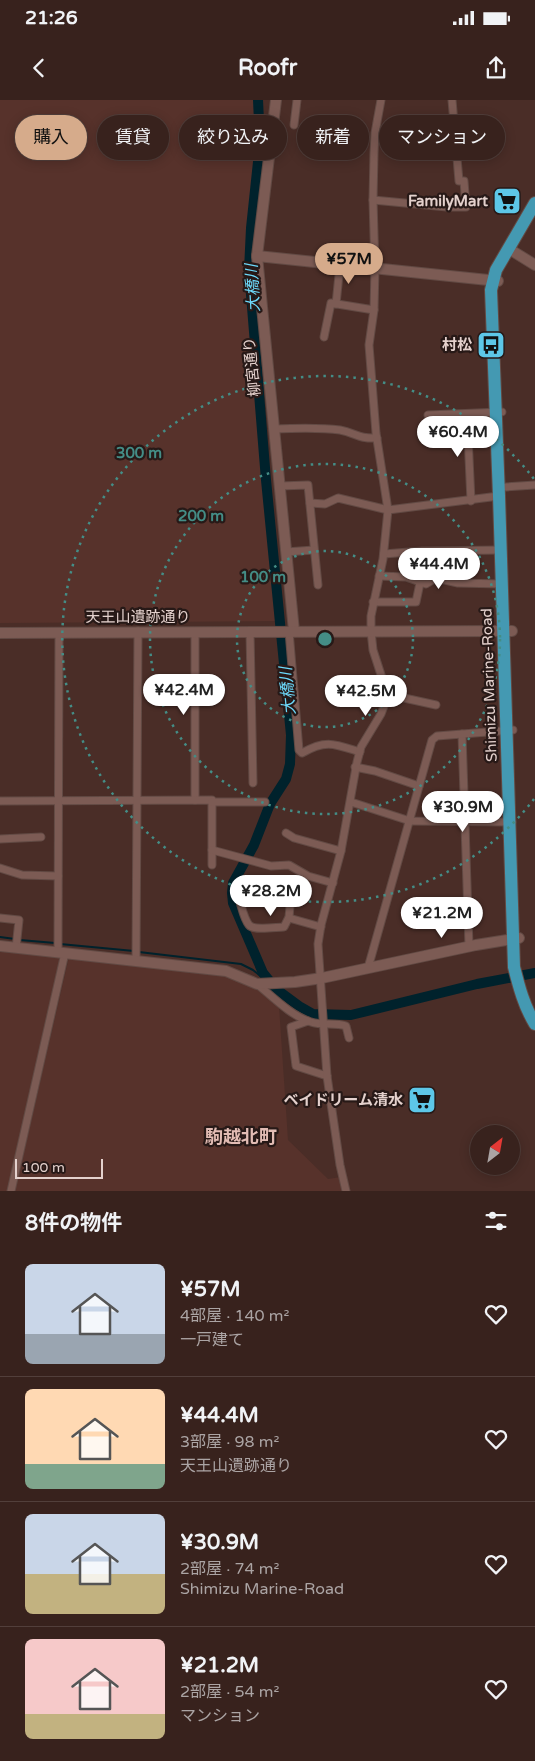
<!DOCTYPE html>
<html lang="ja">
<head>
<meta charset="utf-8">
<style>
  :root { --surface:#38221d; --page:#432f2a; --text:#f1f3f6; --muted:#aba4a4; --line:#523f3b; --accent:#d6ab8b }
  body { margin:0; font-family:"Varela Round","Noto Sans JP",sans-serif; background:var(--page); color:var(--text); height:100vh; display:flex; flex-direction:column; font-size:19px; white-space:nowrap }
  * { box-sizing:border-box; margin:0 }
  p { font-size:16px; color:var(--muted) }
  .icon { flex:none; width:28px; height:28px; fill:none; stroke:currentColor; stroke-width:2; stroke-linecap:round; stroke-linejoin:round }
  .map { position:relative; height:1091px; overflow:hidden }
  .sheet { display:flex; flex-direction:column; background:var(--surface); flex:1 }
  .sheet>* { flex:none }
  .top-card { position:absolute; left:15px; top:15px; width:505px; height:45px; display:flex; gap:10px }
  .needle { width:32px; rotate:31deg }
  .controls { position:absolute; left:470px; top:1025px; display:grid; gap:10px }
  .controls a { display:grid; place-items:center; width:50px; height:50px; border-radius:50%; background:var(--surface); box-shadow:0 2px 12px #0003,0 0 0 1px var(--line); font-size:25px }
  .scale { position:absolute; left:15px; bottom:12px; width:88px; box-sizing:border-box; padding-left:5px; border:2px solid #e4d1cd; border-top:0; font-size:14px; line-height:18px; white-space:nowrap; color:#e4d1cd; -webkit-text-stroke:4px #271917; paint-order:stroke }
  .price { position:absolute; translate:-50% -42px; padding:0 11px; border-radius:18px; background:#fff; color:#222; font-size:16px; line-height:32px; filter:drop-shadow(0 1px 2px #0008) }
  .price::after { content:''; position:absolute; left:50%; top:30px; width:15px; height:11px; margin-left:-8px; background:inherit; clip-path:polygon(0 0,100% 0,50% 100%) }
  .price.on { background:var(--accent); color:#111 }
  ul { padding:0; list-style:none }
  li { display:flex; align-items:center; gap:15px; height:125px; padding:0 25px }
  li+li { border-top:1px solid var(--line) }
  li span { display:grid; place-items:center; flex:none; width:140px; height:100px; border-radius:8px; color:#555 }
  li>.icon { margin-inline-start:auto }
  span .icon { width:60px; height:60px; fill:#fffc; stroke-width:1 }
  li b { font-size:21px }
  h2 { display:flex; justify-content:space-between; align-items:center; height:60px; padding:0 25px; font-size:21px }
  .pill { padding:0 18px; border-radius:22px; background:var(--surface); box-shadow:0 2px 12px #0003,0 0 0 1px var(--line); font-size:18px; line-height:45px }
  .pill.on { background:var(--accent); color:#111 }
  .status { display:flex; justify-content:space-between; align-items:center; height:35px; padding:0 25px; background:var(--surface); direction:ltr }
  .status svg { height:14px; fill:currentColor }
  header { display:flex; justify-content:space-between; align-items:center; height:65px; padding:0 25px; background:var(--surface); font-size:22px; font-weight:700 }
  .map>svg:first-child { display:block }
  .built { fill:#57322b }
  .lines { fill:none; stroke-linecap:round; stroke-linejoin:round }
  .stream { stroke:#00222c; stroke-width:2 }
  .river { stroke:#00222c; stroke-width:10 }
  .street-casing { stroke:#624a44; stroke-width:9 }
  .secondary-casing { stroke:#624a44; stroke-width:12 }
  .highway-casing { stroke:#624a44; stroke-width:14 }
  .street { stroke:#7c5b54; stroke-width:7 }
  .secondary { stroke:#7c5b54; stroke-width:10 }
  .highway { stroke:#4499b2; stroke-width:12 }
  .ring { fill:none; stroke:#448d86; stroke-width:2.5; stroke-dasharray:2.5 5 }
  .labels { text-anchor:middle; stroke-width:4.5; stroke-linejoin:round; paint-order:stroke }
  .poi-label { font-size:15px; font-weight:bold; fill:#e4d1cd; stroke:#271917; text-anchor:end }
  .street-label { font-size:15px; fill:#e4d1cd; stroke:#271917 }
  .water-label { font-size:16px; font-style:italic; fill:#6ddafc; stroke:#271917 }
  .quarter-label { font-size:18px; font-weight:bold; fill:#e2bcb4; stroke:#271917 }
  .centre { fill:#448d86; stroke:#271917; stroke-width:2.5 }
  .ring-label { font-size:15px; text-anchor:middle; font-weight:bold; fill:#448d86; stroke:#271917; stroke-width:4.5; stroke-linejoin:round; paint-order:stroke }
</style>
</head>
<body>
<div class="status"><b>21:26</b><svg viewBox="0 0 49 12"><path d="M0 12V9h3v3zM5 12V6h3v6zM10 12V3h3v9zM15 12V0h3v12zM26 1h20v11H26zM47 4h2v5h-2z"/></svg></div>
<header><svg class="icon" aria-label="back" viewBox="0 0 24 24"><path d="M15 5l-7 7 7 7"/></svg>Roofr<svg class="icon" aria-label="share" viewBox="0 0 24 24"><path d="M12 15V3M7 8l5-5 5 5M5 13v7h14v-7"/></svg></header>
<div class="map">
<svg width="535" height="1091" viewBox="0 0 535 1091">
  <rect width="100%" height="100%" fill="#4a2d27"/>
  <g class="built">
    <polygon points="0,0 259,0 261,12 245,164 278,521 0,523"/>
    <polygon points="0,851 61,856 9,1091 0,1091"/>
    <polygon points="69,857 221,873 256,887 279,906 288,1040 328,1079 341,1077 344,1091 15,1091"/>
  </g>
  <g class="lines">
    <g class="stream">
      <polyline points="0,837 15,839"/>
      <polyline points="20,840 55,843"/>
      <polyline points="60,844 134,851"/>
      <polyline points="139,852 241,864 253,870 264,879"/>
    </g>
    <polyline class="river" points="258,0 260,43 251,128 249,170 266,380 291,635 290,664 286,679 270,704 254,745 233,783 232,793 233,803 263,873 276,889 299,906 313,914 351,915 477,884 535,873"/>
    <defs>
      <g id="street">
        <polyline points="294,25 297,0"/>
        <polyline points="373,100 447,107 466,107 464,81 459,81 452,0"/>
        <polyline points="336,204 340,165"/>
        <polyline points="324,237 331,203 374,210"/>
        <polyline points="467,314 471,401"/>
        <polyline points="428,315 502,312"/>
        <path d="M 274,329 C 296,328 318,327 340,330 C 356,333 358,339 377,338"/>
        <polyline points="280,386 308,385 318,485"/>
        <polyline points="506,387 535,385"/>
        <polyline points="310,403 325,404 338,398 388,410 499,396"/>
        <polyline points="286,452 314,450"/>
        <polyline points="384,454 422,451 501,450"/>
        <polyline points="379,476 406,477 426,484 436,478 458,483 502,484"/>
        <polyline points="373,502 416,502 420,483"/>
        <path d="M 289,531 L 299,650 L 302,653 C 326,639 335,644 360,652"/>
        <polyline points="195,532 195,700"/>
        <polyline points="250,532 253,683"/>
        <polyline points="386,594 436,605"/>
        <polyline points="462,634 469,846"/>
        <polyline points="355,667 375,671 419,686"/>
        <polyline points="0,701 212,700 212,765"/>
        <polyline points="212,702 265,702"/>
        <polyline points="351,702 410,721 512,722"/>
        <polyline points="286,733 294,738 341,751"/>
        <polyline points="0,739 41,737"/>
        <polyline points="212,750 271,766 289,765 308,776 333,783"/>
        <polyline points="0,768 22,775 58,776"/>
        <path d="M 244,797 L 240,802 C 242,808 244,819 249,825 C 254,831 276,827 284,827 L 289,817 L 291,796"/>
        <polyline points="0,818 19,820 16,848"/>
        <polyline points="289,818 321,827"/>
        <polyline points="58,852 59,532"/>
        <polyline points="136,861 138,531"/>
        <polyline points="368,868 432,640 437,636 513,630"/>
        <path d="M 257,884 C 273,897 291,916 311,922 C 322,926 335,922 346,926 L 349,938"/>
        <polyline points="308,921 291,927 296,966 327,976"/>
        <polyline points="11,1091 65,853"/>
        <polyline points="346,1091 340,1065 327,976 318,844 321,825 341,751 357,662 361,647 381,614 386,601 384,584 373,550 371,531 371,516 383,459 388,410 376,333 369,245 374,210 375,168 373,100 374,53 375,33 381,0"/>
      </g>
      <g id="secondary">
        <polyline points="276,0 257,156 294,531"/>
        <polyline points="514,152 535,165"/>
        <polyline points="257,156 498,181"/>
        <polyline points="0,533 512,531"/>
        <polyline points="0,846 226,871 257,884 295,882 322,878 476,845 519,838"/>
      </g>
      <path id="highway" d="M 535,103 L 496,170 L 491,190 L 499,396 L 514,867 C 519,887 524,906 535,924"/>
    </defs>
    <use href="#street" class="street-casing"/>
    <use href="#secondary" class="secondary-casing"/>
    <use href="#highway" class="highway-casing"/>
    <use href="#street" class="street"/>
    <use href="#secondary" class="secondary"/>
    <use href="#highway" class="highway"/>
  </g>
  <g class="ring">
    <circle cx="325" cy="539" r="88"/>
    <circle cx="325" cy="539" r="175"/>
    <path d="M534 699A263 263 0 1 1 534 379"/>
  </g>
  <defs>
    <symbol id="supermarket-square" viewBox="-11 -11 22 22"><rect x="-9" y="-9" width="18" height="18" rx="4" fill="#5dc7e8" stroke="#271917"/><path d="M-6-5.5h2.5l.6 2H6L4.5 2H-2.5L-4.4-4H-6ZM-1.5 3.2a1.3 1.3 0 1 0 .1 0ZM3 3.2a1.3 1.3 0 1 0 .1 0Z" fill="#111"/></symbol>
    <symbol id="bus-square" viewBox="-11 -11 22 22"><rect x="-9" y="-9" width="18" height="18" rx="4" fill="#5dc7e8" stroke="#271917"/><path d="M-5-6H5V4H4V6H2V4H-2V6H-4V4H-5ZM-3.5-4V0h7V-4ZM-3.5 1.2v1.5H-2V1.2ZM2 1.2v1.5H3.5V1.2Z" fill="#111"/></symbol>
  </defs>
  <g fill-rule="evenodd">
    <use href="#supermarket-square" x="491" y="85" width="32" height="32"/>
    <use href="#bus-square" x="475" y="229" width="32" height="32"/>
    <use href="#supermarket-square" x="406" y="984" width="32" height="32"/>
  </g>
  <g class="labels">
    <g class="poi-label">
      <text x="488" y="106">FamilyMart</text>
      <text x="472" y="250">村松</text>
      <text x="403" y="1005">ベイドリーム清水</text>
    </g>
    <g class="street-label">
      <text transform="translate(252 267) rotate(-96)" y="5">柳宮通り</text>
      <text x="138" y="522">天王山遺跡通り</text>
      <text transform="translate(489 585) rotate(-92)" y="5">Shimizu Marine-Road</text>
    </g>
    <g class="water-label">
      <text transform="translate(252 188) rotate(-93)" y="6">大橋川</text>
      <text transform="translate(287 591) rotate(-95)" y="6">大橋川</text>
    </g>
    <g class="quarter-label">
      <text x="241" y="1043">駒越北町</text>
    </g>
  </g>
  <circle cx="325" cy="539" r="8" class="centre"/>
  <g class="ring-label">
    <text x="139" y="358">300 m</text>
    <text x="201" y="421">200 m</text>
    <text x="263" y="482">100 m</text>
  </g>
</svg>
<div class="controls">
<a><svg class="needle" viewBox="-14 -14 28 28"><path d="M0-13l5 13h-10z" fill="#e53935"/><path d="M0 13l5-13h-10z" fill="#aba4a4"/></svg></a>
</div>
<div class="scale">100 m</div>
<b class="price on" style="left:349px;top:185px">¥57M</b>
<b class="price" style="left:458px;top:358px">¥60.4M</b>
<b class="price" style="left:439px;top:490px">¥44.4M</b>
<b class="price" style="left:184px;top:616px">¥42.4M</b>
<b class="price" style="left:366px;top:617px">¥42.5M</b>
<b class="price" style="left:463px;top:733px">¥30.9M</b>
<b class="price" style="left:271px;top:817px">¥28.2M</b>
<b class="price" style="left:442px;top:839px">¥21.2M</b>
<div class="top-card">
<a class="pill on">購入</a>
<a class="pill">賃貸</a>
<a class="pill">絞り込み</a>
<a class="pill">新着</a>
<a class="pill">マンション</a>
</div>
</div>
<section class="sheet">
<h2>8件の物件<svg class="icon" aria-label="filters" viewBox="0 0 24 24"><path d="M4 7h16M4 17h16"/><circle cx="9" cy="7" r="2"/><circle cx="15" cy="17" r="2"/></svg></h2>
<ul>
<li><span style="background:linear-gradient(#c9d6e8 70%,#9aa5b1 0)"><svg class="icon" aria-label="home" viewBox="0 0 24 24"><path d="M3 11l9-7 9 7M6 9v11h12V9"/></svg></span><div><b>¥57M</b><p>4部屋 · 140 m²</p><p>一戸建て</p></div><svg class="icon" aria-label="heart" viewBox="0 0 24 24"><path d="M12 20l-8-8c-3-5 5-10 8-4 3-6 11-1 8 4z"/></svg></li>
<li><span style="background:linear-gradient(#ffd9b3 75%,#7fa58c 0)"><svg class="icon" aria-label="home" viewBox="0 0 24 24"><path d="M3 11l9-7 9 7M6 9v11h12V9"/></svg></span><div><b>¥44.4M</b><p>3部屋 · 98 m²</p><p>天王山遺跡通り</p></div><svg class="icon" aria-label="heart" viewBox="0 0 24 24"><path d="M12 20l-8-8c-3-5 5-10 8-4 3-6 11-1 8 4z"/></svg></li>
<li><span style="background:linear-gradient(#c9d6e8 60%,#c2b280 0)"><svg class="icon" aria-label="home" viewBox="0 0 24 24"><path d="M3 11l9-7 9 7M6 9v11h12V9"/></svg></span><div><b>¥30.9M</b><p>2部屋 · 74 m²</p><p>Shimizu Marine-Road</p></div><svg class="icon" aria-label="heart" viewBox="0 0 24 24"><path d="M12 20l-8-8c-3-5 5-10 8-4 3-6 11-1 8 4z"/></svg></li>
<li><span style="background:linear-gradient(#f6c9c9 75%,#c2b280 0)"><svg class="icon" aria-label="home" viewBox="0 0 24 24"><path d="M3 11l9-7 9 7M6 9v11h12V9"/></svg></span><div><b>¥21.2M</b><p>2部屋 · 54 m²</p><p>マンション</p></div><svg class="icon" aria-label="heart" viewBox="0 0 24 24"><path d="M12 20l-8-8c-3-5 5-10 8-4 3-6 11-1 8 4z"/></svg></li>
</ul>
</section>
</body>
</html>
